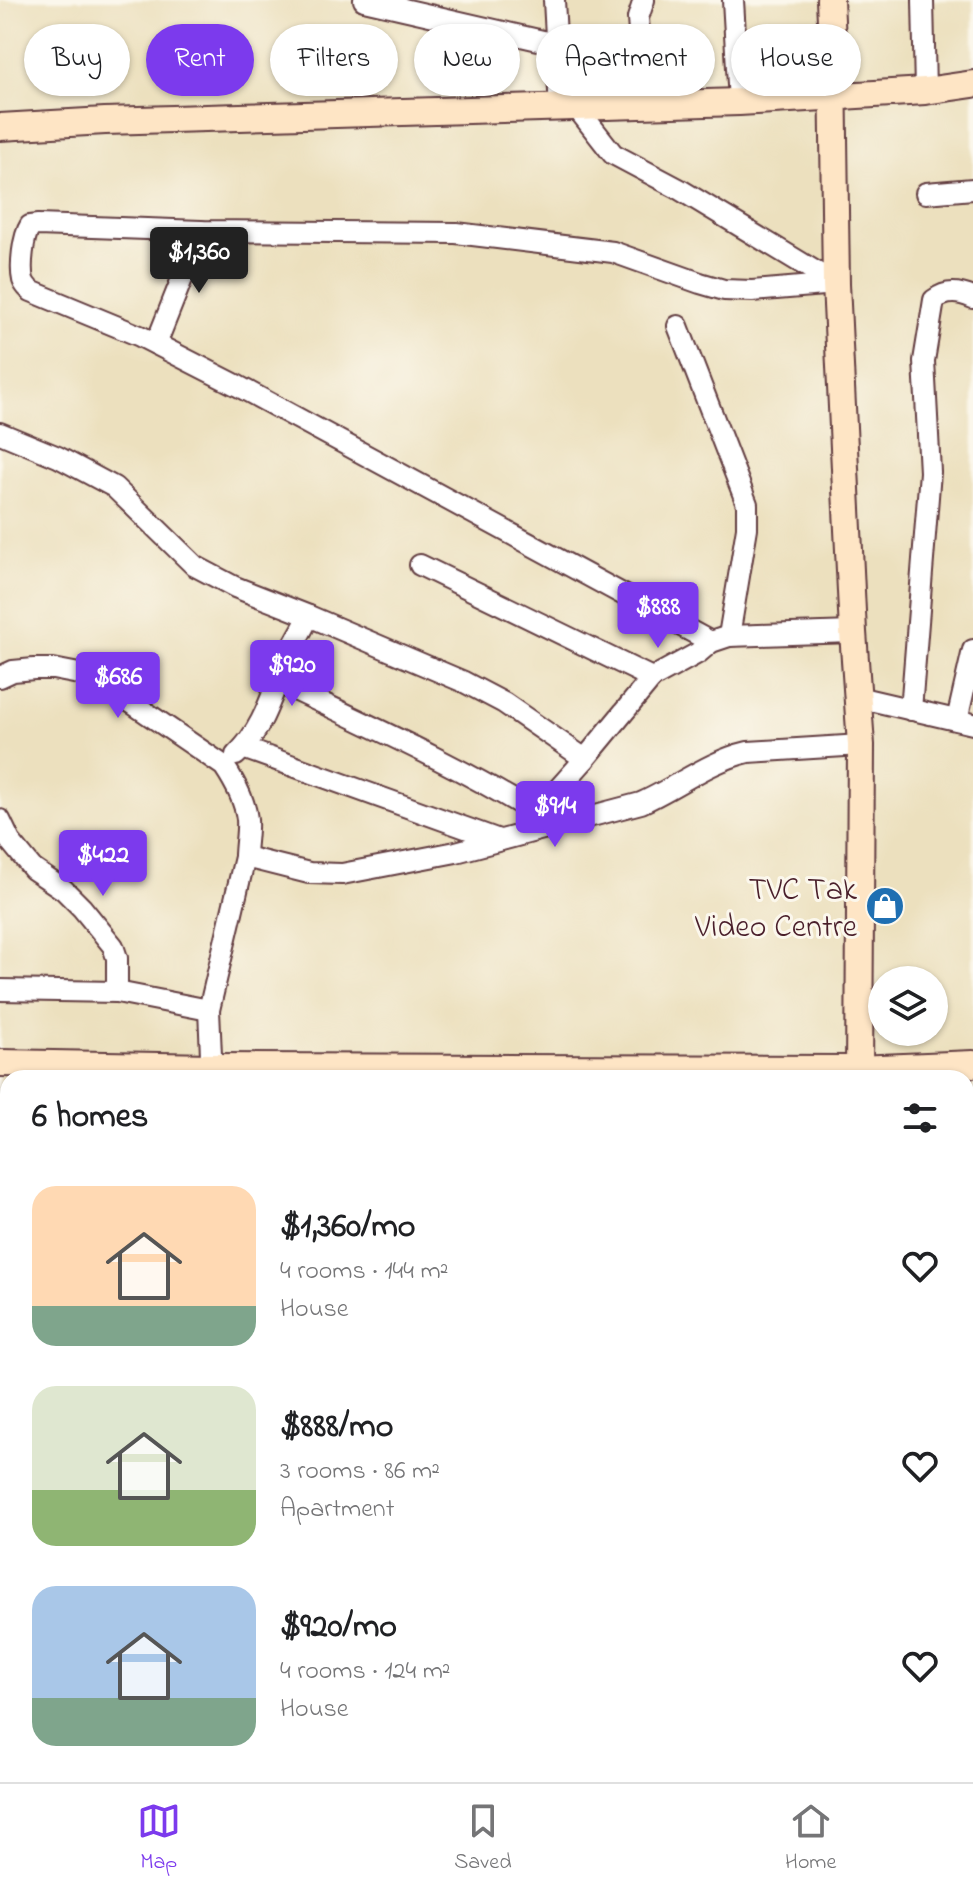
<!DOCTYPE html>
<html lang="en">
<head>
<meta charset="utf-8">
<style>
  :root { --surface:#fff; --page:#f2f2f2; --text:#202124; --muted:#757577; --line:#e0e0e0; --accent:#7c3aed }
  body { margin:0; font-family:"Indie Flower",sans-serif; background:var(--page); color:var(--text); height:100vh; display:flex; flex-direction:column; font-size:30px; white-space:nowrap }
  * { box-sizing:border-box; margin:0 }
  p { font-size:26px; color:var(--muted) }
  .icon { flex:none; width:44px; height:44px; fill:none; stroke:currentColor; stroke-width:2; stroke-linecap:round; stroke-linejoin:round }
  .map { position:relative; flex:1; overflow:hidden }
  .sheet { position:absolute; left:0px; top:1070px; width:974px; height:712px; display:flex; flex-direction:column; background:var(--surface); border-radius:24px 24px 0 0; box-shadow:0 2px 6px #0004 }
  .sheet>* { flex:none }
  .banner { position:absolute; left:24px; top:24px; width:926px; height:72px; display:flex; gap:16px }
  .fabs { position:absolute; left:868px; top:966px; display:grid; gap:16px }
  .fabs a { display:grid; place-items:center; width:80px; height:80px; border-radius:50%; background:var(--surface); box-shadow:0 2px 6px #0004; font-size:40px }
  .price { position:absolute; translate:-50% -68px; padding:0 18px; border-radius:8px; background:var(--accent); color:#fff; font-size:26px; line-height:52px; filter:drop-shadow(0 2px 4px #0008) }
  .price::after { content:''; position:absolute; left:50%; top:48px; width:24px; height:18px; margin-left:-12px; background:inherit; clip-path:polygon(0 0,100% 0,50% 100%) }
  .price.active { background:#222; color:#fff }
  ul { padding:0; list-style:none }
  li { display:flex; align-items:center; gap:24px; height:200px; padding:0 32px }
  li span { display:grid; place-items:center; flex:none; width:224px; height:160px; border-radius:24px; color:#555 }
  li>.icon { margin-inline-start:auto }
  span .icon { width:96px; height:96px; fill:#fffc; stroke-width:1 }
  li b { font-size:34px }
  h2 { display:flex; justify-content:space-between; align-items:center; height:96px; padding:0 32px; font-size:34px }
  .pill { padding:0 28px; border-radius:36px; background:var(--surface); box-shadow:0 2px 6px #0004; font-size:28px; line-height:72px }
  .pill.active { background:var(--accent); color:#fff }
  .menu { display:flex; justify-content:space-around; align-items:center; height:112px; border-top:2px solid var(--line); background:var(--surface); font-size:22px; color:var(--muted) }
  .menu a { display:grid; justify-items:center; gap:4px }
  .menu .active { color:var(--accent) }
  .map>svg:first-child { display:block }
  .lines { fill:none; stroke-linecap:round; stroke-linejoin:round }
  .street-casing { stroke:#623c41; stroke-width:24 }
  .secondary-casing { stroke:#623c41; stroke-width:30 }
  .street { stroke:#fff; stroke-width:20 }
  .secondary { stroke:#fee5c5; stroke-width:26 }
  .labels { text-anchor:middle; stroke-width:6; stroke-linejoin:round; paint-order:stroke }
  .poi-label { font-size:32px; fill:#4a1f2b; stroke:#fbf7ec; text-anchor:end }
</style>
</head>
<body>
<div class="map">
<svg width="973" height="1782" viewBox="0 0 973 1782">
  <rect width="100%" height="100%" fill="#fbf7ec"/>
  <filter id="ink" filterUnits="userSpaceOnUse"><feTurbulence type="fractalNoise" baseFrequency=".0125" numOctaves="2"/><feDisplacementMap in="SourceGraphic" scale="16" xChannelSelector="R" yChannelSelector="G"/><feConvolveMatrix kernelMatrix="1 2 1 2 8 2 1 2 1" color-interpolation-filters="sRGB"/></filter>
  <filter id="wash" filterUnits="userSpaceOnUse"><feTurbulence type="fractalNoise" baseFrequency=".006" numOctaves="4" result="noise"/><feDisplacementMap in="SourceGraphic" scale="32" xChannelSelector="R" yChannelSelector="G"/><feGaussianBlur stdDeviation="1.8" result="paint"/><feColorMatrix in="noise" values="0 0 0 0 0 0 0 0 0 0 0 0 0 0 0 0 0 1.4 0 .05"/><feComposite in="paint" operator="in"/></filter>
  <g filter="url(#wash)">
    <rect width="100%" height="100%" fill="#ece0be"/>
  </g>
  <g filter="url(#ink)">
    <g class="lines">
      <defs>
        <g id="street">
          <polyline points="364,0 556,44"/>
          <polyline points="554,0 560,109"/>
          <polyline points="644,0 638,18 644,106"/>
          <polyline points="733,0 739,102"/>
          <polyline points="923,0 925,91"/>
          <polyline points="577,108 613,154 679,189 836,284"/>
          <polyline points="926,193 973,189"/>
          <polyline points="678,326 747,504 747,528 729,636"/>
          <polyline points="156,344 201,231"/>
          <polyline points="0,433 58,457 114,487 195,566 235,587 309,616 464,682 504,703 585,759"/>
          <polyline points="420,565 652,678"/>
          <path d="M 711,642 L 238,386 L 140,336 L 31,291 C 27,287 25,286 23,280 C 20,267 23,237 30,226 L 38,225 L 201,231 L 456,233 L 613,252 L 700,283 L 724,290 L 752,291 L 836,284"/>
          <path d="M 0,677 L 13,671 L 34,669 L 53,669 L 79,674 L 107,686 L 224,766 C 234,781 245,801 247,819 C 248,831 245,845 245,857 L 209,1010 L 212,1078"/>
          <path d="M 278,682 C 368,725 460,766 545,819"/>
          <polyline points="857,697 973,724"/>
          <path d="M 911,710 L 930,472 L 924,361 L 934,300 C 947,290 959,292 973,298"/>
          <polyline points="957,720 973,650"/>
          <polyline points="243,748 499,840"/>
          <path d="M 236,755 C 261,732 271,698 283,667 C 290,649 301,633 309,616"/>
          <polyline points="536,814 585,759 652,678 698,653 711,642 729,636 853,632"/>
          <polyline points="0,820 10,841 33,869 64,890 82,908 113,946 117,958 117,992"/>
          <path d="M 245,857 L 309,873 L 342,874 L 456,852 L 641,803 C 677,787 709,761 748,752 L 861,745"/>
          <polyline points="0,990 117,992 209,1010"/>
          <polyline points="966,1177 973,1177"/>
          <polyline points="5,1191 8,1201"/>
          <polyline points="966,1294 973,1295"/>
          <polyline points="0,1324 8,1328"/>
          <polyline points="0,1428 8,1433"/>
          <polyline points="966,1437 973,1417"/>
          <polyline points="0,1475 8,1470"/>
          <polyline points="0,1537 8,1535"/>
          <polyline points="966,1651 973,1632"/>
          <polyline points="0,1716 8,1712"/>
          <polyline points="194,1774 195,1782"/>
          <polyline points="754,1774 820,1782"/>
          <polyline points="896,1774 928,1782"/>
          <polyline points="387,1782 387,1774"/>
          <polyline points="457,1782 457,1774"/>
          <polyline points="527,1782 527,1774"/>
          <polyline points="628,1782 629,1774"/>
          <polyline points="712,1782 713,1774"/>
        </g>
        <g id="secondary">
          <polyline points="830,0 833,62 836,284 853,632 861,745 859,1078"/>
          <polyline points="0,127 105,121 739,102 925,91 973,84"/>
          <polyline points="0,1063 212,1067 857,1069 973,1064"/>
          <polyline points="821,1782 822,1774"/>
        </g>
      </defs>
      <use href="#street" class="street-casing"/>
      <use href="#secondary" class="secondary-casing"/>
      <use href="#street" class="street"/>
      <use href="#secondary" class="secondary"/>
    </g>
  </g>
  <defs>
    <symbol id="shop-disc" viewBox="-11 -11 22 22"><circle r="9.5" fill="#1f6fb2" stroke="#fbf7ec"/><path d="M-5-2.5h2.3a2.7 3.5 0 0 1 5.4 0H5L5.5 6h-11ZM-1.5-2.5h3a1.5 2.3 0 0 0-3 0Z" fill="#fff"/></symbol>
  </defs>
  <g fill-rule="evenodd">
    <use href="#shop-disc" x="863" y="884" width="44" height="44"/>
  </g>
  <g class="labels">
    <g class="poi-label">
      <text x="857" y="899">TVC Tak<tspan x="857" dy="37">Video Centre</tspan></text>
    </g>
  </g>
</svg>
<div class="fabs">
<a><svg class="icon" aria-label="layers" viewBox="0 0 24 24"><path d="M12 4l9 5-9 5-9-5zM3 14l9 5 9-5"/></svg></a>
</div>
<b class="price active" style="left:199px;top:295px">$1,360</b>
<b class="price" style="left:658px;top:650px">$888</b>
<b class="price" style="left:292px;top:708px">$920</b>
<b class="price" style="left:118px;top:720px">$686</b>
<b class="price" style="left:555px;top:849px">$914</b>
<b class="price" style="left:103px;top:898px">$422</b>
<div class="banner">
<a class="pill">Buy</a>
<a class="pill active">Rent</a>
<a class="pill">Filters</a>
<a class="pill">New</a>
<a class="pill">Apartment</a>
<a class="pill">House</a>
</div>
<section class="sheet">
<h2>6 homes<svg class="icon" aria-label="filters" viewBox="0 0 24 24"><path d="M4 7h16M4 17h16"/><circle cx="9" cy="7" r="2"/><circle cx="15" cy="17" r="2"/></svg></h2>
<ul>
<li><span style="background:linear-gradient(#ffd9b3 75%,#7fa58c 0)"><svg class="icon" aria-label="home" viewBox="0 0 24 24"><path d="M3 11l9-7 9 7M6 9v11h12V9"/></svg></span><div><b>$1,360/mo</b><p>4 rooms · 144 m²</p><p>House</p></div><svg class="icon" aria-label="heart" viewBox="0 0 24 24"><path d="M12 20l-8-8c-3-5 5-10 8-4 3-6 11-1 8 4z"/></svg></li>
<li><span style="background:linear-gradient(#dfe7d0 65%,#8fb573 0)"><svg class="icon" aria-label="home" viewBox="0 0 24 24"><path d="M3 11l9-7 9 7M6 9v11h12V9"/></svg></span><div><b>$888/mo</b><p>3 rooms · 86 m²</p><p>Apartment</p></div><svg class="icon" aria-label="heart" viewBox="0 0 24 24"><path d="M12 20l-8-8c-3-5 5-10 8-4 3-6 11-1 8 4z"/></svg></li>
<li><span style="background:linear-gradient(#a9c7e8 70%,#7fa58c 0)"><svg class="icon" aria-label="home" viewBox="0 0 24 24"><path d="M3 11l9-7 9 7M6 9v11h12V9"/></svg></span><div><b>$920/mo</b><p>4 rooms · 124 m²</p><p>House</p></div><svg class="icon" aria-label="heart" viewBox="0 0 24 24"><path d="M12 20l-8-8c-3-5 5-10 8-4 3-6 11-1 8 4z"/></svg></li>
</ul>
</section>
</div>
<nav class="menu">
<a class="active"><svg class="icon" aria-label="map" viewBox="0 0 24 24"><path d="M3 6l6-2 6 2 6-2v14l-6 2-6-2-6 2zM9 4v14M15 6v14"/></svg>Map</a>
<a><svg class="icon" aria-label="saved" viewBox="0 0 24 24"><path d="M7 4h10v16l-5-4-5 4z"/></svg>Saved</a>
<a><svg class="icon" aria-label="home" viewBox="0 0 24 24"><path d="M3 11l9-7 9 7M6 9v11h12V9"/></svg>Home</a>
</nav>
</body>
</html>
